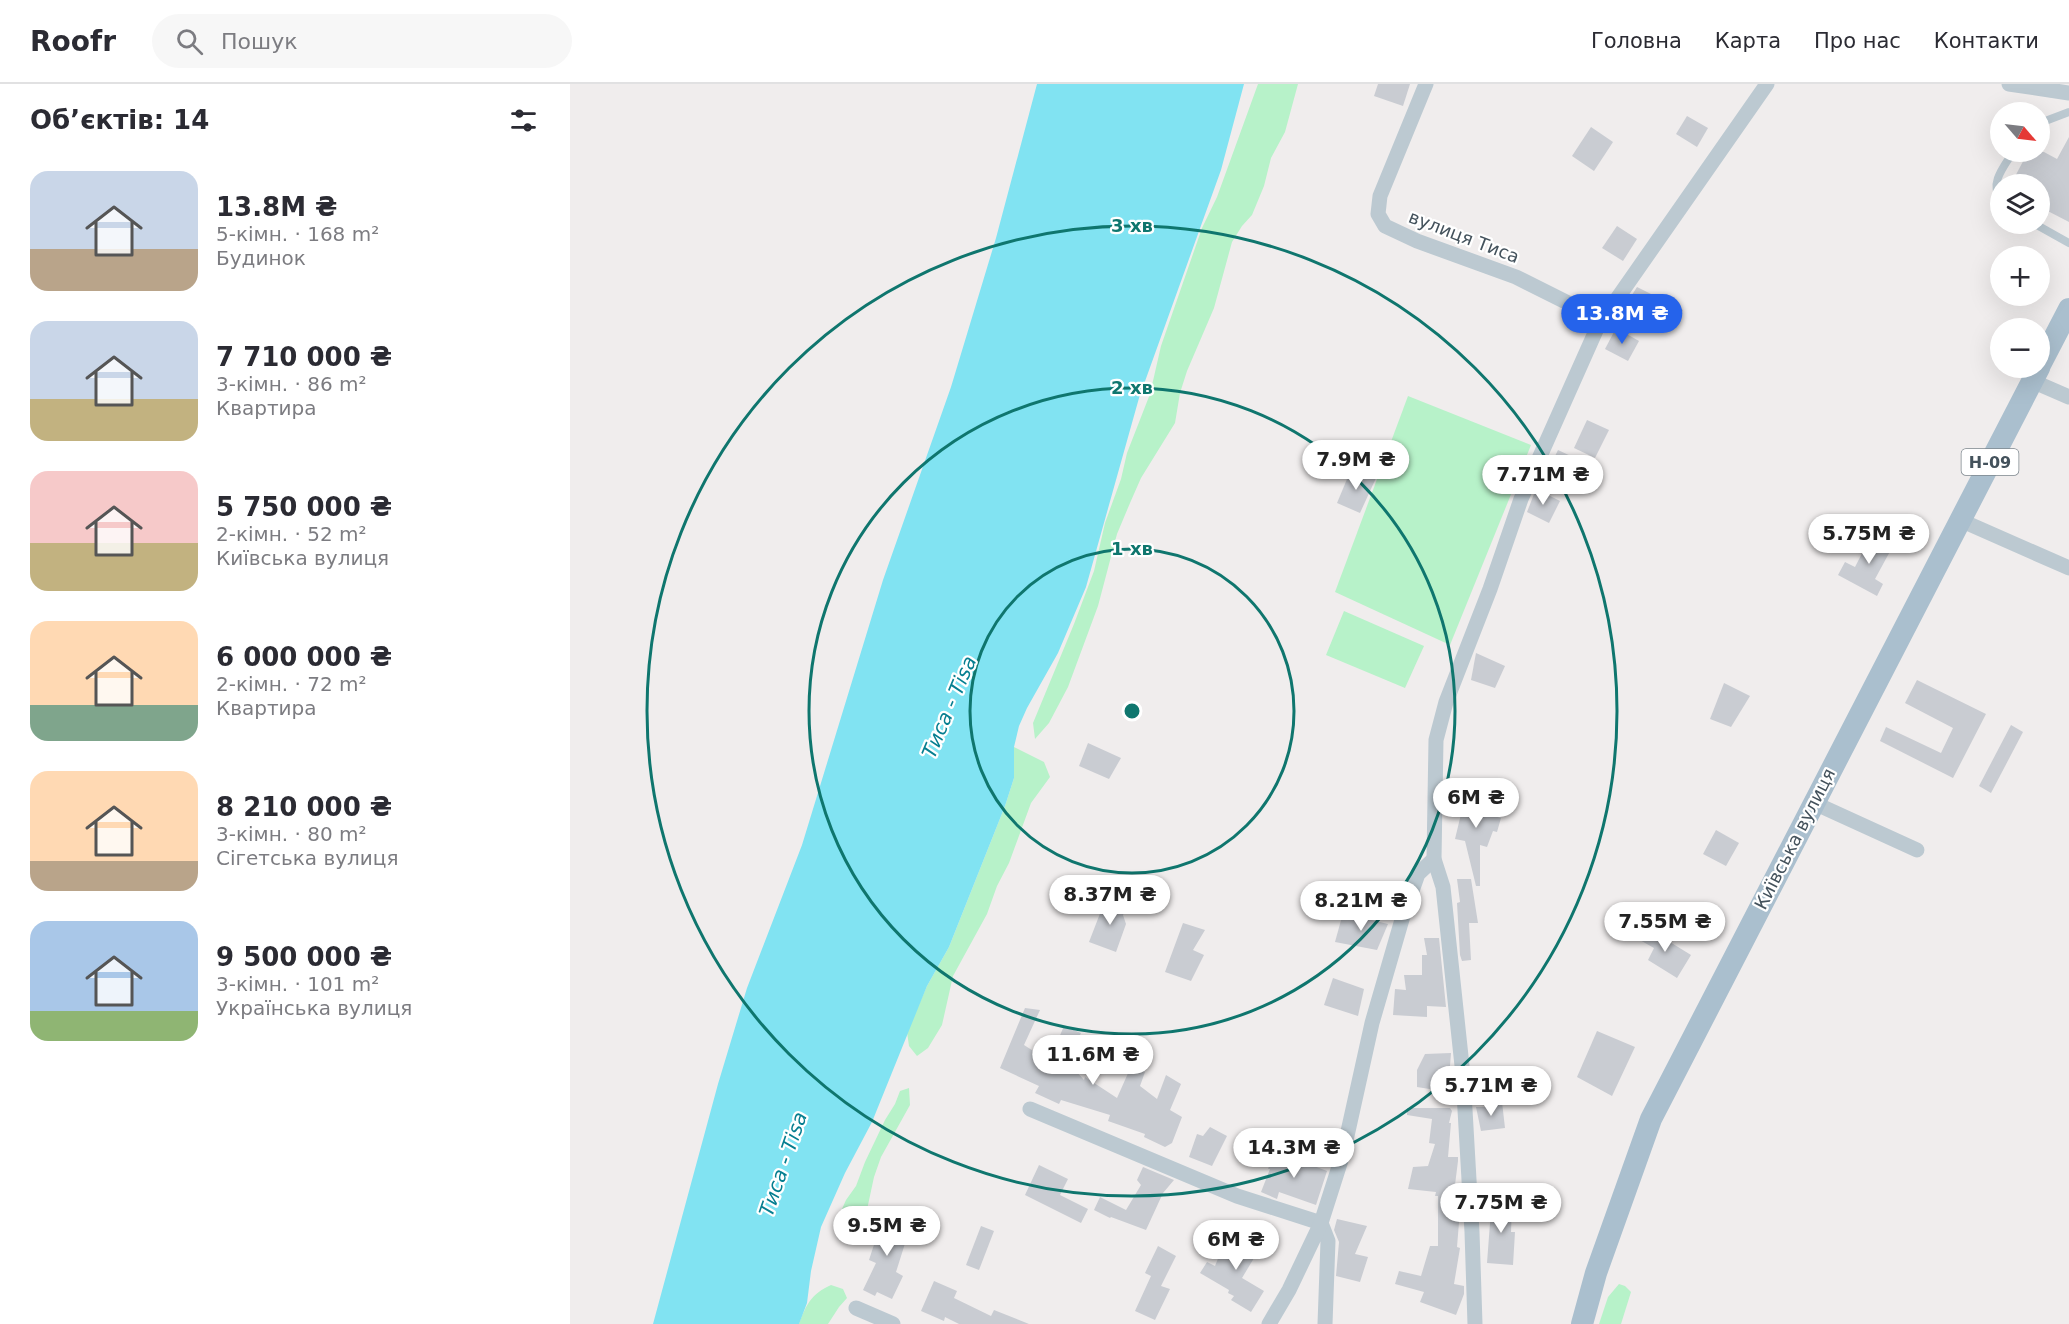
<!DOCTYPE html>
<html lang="uk">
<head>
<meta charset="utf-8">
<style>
  :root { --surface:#fff; --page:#f7f7f7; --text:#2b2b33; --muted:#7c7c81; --line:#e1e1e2; --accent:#2563eb }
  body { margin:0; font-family:"DejaVu Sans",sans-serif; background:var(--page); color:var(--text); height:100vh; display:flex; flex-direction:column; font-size:22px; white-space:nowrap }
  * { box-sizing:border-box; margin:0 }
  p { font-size:20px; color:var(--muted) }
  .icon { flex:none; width:33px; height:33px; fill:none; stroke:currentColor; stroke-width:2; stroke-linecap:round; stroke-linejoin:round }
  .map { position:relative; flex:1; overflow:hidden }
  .drawer { display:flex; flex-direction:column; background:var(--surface); width:570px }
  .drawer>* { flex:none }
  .needle { width:39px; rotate:118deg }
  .fabs { position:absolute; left:1420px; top:18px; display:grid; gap:12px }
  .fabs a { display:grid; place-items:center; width:60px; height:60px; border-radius:50%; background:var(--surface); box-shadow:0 6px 24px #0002; font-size:30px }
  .price { position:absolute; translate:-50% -51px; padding:0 14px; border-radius:21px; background:#fff; color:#222; font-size:20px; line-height:39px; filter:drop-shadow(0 2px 3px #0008) }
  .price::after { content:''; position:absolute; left:50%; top:36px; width:18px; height:14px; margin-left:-9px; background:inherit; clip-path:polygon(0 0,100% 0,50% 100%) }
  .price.current { background:var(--accent); color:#fff }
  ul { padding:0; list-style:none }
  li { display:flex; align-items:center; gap:18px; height:150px; padding:0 30px }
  li span { display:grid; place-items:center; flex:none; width:168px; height:120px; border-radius:18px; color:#555 }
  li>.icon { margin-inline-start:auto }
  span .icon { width:72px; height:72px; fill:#fffc; stroke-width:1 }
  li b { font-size:26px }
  h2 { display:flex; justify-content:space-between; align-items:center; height:72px; padding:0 30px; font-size:26px }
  header { display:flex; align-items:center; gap:36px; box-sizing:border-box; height:84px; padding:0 30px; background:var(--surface); border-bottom:2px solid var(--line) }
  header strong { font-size:28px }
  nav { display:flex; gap:33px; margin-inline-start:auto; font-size:21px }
  .search { width:420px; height:54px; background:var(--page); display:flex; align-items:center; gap:15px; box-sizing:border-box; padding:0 21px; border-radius:33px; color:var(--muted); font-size:22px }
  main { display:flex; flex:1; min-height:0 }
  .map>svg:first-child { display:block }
  .green { fill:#b7f2c9 }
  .water { fill:#81e3f2 }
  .building { fill:#c9ccd2 }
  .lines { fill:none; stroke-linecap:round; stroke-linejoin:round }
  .service { stroke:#bcc9d1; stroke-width:8 }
  .minor { stroke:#bcc9d1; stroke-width:15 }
  .primary { stroke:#aabfce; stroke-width:22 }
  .ring { fill:none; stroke:#0f766e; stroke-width:3 }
  .labels { text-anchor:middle; stroke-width:4.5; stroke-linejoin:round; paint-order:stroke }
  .shield { fill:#fff; stroke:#7c868d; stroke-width:1.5 }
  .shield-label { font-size:16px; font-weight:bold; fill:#44525c }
  .street-label { font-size:18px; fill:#44525c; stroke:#fff }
  .water-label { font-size:20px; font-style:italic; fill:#057e90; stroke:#fff }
  .centre { fill:#0f766e; stroke:#fff; stroke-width:3 }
  .ring-label { font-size:18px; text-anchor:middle; font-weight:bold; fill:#0f766e; stroke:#fff; stroke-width:4.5; stroke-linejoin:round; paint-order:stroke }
</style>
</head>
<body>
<header>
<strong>Roofr</strong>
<div class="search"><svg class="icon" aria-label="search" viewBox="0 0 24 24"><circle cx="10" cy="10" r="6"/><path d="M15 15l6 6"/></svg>Пошук</div>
<nav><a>Головна</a><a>Карта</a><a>Про нас</a><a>Контакти</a></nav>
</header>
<main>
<section class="drawer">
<h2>Об’єктів: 14<svg class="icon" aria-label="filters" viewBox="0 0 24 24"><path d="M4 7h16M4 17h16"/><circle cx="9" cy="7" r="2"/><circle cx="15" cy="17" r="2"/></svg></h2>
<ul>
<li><span style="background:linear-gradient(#c9d6e8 65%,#b9a48a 0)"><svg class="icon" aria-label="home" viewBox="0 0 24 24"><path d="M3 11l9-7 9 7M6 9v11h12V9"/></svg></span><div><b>13.8M ₴</b><p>5-кімн. · 168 m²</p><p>Будинок</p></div></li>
<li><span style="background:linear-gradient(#c9d6e8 65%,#c2b280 0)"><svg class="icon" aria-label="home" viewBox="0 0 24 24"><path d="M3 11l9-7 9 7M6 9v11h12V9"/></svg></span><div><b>7 710 000 ₴</b><p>3-кімн. · 86 m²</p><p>Квартира</p></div></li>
<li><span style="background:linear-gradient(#f6c9c9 60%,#c2b280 0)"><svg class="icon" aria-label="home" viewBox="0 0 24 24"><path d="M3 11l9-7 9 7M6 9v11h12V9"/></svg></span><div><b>5 750 000 ₴</b><p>2-кімн. · 52 m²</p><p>Київська вулиця</p></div></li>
<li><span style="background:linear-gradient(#ffd9b3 70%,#7fa58c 0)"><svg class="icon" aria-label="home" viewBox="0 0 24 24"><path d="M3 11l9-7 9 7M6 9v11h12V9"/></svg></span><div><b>6 000 000 ₴</b><p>2-кімн. · 72 m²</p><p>Квартира</p></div></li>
<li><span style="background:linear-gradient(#ffd9b3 75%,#b9a48a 0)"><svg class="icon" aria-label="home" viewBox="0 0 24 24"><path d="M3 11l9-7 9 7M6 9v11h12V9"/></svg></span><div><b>8 210 000 ₴</b><p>3-кімн. · 80 m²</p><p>Сігетська вулиця</p></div></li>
<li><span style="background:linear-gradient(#a9c7e8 75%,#8fb573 0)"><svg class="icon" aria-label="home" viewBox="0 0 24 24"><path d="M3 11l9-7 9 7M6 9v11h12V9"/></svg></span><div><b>9 500 000 ₴</b><p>3-кімн. · 101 m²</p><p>Українська вулиця</p></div></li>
</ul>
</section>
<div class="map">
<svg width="1499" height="1240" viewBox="0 0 1499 1240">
  <rect width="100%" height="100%" fill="#f0eded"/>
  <g class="green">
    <polygon points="688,0 728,0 715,48 701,74 694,102 682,131 672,142 662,158 644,224 617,287 610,309 605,339 571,394 560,419 547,450 528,522 498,603 479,639 465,655 463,639 504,540 524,487 535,439 551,395 557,369 580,310 591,262 632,144 647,113"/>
    <polygon points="838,312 961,361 880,561 765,508"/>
    <polygon points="774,527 854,562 835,604 756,571"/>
    <polygon points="444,663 474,678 480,693 461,719 439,779 427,802 417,830 383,892 372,941 358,964 347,972 339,962 337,948 357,902 379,863 435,722 444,694"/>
    <polygon points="339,1004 340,1021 311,1073 304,1093 295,1135 287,1141 277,1142 268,1134 276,1116 286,1102 295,1078 315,1036 325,1020 330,1007"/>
    <polygon points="1049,1200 1055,1202 1061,1208 1051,1240 1029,1240 1038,1213"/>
    <path d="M 261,1201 L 273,1205 L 277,1214 L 269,1223 L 258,1240 L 229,1240 C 236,1221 241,1210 261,1201 Z"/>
  </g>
  <polygon class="water" points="467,0 674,0 651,86 569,314 516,503 488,569 457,624 449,642 444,663 444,694 435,722 379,863 357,902 302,1038 275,1089 251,1143 241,1187 237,1219 229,1240 83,1240 148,1000 177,904 232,761 313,496 381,303 426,154"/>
  <g class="building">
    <polygon points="808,0 840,0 833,22 804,12"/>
    <polygon points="1117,32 1138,44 1127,63 1106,50"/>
    <polygon points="1021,43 1043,58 1024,87 1002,72"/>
    <polygon points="1499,53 1499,138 1470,123 1470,100 1441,100 1458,68 1474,68 1487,75"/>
    <polygon points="1047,142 1067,155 1053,177 1032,164"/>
    <polygon points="1067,203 1113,226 1105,242 1082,230 1078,237 1053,225"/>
    <polygon points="1046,244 1069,257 1058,277 1035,265"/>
    <polygon points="1017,336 1039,346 1025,374 1004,364"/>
    <polygon points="988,366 1005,374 994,396 974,387 980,374 983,376"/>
    <polygon points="780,388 806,394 790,429 767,419"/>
    <polygon points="966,405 990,417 979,439 957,428"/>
    <polygon points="1303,448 1324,460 1305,495 1313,500 1307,512 1268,491 1275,478 1285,483"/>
    <polygon points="906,569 935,582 925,604 901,596"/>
    <polygon points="1347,596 1416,630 1383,694 1310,657 1316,643 1371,669 1383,644 1335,619"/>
    <polygon points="1154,599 1180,612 1161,643 1140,635"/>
    <polygon points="1441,641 1453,648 1421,709 1409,702"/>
    <polygon points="518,659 551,674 539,695 509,682"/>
    <polygon points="898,701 912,703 907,727 931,734 927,748 923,747 917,763 910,761 910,802 906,802 895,757 885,755"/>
    <polygon points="1146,746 1169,759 1156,782 1133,770"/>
    <polygon points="887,795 901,795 908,839 899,839 901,876 892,877 890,871 887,819 890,818"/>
    <polygon points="536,814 558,823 553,831 556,840 546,868 519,858"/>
    <polygon points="773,829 818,840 807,866 765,858"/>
    <polygon points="613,839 635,846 623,866 634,871 621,897 595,888"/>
    <polygon points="1074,842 1121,871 1107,894 1078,876 1084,864 1068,855"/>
    <polygon points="854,854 869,854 876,923 857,922 857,933 823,931 825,905 836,906 834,891 852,891 852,871 857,871"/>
    <polygon points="763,894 794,905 788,932 754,921"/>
    <polygon points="455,924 470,926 454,961 479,977 494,942 511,949 497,977 514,996 515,993 547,1014 563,978 575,988 570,1002 587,1015 596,991 611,1000 600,1026 612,1033 602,1059 595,1063 574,1053 575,1050 538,1037 540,1031 491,1016 489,1020 465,1009 469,1002 430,984"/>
    <polygon points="1027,947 1065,963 1042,1012 1007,993"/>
    <polygon points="881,969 880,982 876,982 878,1008 847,1003 847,986 855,970"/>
    <polygon points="932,1018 935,1044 911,1047 906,1023 921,1023 921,1020"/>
    <polygon points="837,1024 880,1024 882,1027 879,1039 881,1039 878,1073 888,1073 888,1077 882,1125 890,1126 887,1163 890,1164 884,1200 894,1202 894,1210 886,1231 850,1218 854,1208 825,1200 829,1187 851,1192 860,1162 868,1162 868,1112 865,1112 866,1108 838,1105 843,1083 858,1082 865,1060 859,1059 862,1035 837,1031"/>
    <polygon points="640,1043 657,1052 642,1082 619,1073 627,1050 633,1052"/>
    <polygon points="705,1067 757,1087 746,1121 709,1108 707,1115 691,1108 700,1085 698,1085"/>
    <polygon points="469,1081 498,1095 490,1111 518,1125 511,1139 455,1111"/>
    <polygon points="573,1083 604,1096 593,1109 576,1146 541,1133 540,1134 524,1126 530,1113 556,1126 571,1101 567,1096"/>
    <polygon points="919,1117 942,1119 941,1148 945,1148 943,1181 917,1179 920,1139"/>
    <polygon points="323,1125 334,1133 331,1141 338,1150 326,1188 333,1192 322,1215 307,1208 305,1212 293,1206 306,1179 299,1176 312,1136 318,1135"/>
    <polygon points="767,1135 797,1142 785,1170 798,1173 790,1198 766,1192 769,1158 764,1146"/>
    <polygon points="411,1142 424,1147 409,1186 396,1181"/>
    <polygon points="659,1147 690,1164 672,1194 694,1207 681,1228 661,1216 664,1212 658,1209 659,1206 630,1189 637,1178 645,1182"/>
    <polygon points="588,1162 606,1172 591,1202 600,1205 585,1236 565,1227 581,1192 575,1189"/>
    <polygon points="364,1197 387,1207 384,1214 421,1232 424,1226 459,1240 389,1240 375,1233 374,1237 351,1227"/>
  </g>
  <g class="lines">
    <g class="service">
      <polyline points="1470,39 1499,28"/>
      <path d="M 1431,114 C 1418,100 1436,80 1443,68"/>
      <polyline points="1465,140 1499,159"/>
    </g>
    <g class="minor">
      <polyline points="856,0 810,112 808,130 815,142 847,157 946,193 1008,224 1028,242"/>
      <polyline points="1439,0 1499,9"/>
      <polyline points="1462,297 1499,313"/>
      <polyline points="1390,436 1499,484"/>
      <polyline points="1244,719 1347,766"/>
      <polyline points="460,1025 667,1112 751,1139 758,1157 755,1240"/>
      <polyline points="286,1224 323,1240"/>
      <polyline points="699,1240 719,1206 751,1139 773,1070 802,939 833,832 848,790 864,775"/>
      <polyline points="905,1240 902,1148 893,991 873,803 864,775 866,656 876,618 920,505 951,415 1028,242 1197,0"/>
    </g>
    <g class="primary">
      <polyline points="1470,281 1499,225"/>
      <polyline points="1012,1240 1026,1189 1081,1035 1469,284"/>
    </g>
  </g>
  <g class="ring">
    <circle cx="562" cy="627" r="162"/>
    <circle cx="562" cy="627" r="323"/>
    <circle cx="562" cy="627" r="485"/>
  </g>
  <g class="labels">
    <rect class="shield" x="1391.5" y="365" width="57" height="26" rx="4.5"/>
    <g class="shield-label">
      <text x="1420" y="384">Н-09</text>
    </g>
    <g class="street-label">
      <text transform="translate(894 153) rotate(21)" y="6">вулиця Тиса</text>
      <text transform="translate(1225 755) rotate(-63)" y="6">Київська вулиця</text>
    </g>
    <g class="water-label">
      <text transform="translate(379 623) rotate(-67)" y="7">Тиса - Tisa</text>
      <text transform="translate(213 1080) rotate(-71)" y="7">Тиса - Tisa</text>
    </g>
  </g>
  <circle cx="562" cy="627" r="9" class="centre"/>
  <g class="ring-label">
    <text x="562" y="148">3 хв</text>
    <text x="562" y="310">2 хв</text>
    <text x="562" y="471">1 хв</text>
  </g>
</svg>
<div class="fabs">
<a><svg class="needle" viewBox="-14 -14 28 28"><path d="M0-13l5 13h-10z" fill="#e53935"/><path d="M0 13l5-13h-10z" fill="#7c7c81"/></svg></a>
<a><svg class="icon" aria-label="layers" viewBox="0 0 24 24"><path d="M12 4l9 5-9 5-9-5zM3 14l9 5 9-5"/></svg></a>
<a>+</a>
<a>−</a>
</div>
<b class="price current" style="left:1052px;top:261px">13.8M ₴</b>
<b class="price" style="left:786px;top:407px">7.9M ₴</b>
<b class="price" style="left:973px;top:422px">7.71M ₴</b>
<b class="price" style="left:1299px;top:481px">5.75M ₴</b>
<b class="price" style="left:906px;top:745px">6M ₴</b>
<b class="price" style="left:540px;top:842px">8.37M ₴</b>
<b class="price" style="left:791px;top:848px">8.21M ₴</b>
<b class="price" style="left:1095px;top:869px">7.55M ₴</b>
<b class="price" style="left:523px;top:1002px">11.6M ₴</b>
<b class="price" style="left:921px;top:1033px">5.71M ₴</b>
<b class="price" style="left:724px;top:1095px">14.3M ₴</b>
<b class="price" style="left:931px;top:1150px">7.75M ₴</b>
<b class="price" style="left:317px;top:1173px">9.5M ₴</b>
<b class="price" style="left:666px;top:1187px">6M ₴</b>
</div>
</main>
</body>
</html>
